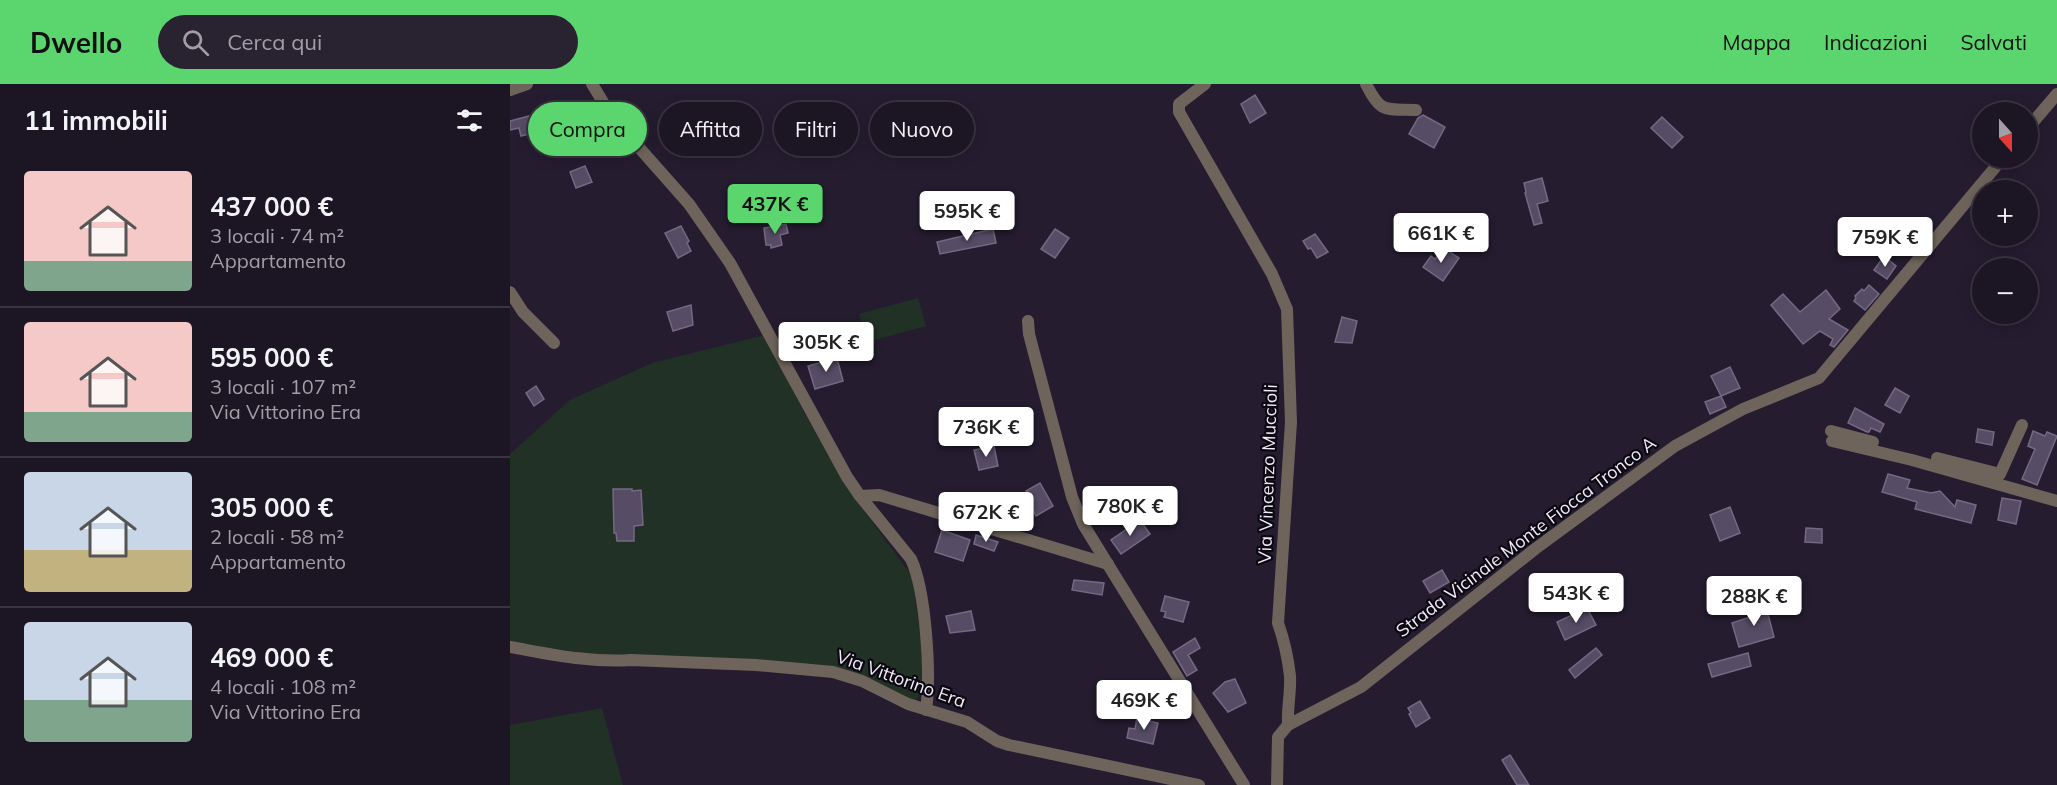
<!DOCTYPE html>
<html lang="it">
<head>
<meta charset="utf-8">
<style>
  :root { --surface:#1c1524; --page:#292231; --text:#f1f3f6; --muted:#a09fa6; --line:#3a3441; --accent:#5bd56e }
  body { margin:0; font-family:Mulish,sans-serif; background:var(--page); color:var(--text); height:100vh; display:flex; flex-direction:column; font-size:22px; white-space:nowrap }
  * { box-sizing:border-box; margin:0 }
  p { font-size:20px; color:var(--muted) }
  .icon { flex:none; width:33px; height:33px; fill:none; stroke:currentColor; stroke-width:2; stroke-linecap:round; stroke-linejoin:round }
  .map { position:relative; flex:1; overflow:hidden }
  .panel { display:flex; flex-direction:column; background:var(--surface); width:510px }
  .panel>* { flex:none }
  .top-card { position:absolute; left:18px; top:18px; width:570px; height:54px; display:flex; gap:12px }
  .needle { width:39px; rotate:159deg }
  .controls { position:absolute; left:1462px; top:18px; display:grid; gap:12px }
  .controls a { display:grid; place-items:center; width:66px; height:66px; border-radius:50%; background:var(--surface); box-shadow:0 3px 15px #0003,0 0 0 2px var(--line); font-size:30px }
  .price { position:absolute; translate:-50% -51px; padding:0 14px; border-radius:6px; background:#fff; color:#222; font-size:20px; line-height:39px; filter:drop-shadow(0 2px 3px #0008) }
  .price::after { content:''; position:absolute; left:50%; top:36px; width:18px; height:14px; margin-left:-9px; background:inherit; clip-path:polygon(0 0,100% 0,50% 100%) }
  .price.selected { background:var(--accent); color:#111 }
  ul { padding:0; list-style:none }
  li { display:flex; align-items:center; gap:18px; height:150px; padding:0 24px }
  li+li { border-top:2px solid var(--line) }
  li span { display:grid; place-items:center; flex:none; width:168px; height:120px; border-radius:6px; color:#555 }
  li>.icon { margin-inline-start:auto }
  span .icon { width:72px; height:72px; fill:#fffc; stroke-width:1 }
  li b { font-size:26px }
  h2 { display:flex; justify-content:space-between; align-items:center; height:72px; padding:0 24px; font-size:26px }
  .pill { padding:0 21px; border-radius:27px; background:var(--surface); box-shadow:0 3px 15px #0003,0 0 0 2px var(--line); font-size:21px; line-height:54px }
  .pill.selected { background:var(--accent); color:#111 }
  header { display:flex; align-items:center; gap:36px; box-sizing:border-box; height:84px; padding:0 30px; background:var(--accent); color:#111 }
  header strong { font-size:28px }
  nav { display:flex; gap:33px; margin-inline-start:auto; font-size:21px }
  .search { width:420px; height:54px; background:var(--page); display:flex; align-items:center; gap:15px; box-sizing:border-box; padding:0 21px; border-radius:33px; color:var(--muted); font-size:22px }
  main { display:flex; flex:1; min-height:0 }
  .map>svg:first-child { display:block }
  .green { fill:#213126 }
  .building { fill:#574c66; stroke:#746982; stroke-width:1.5 }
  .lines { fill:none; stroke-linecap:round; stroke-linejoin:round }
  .minor { stroke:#6e645b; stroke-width:12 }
  .labels { text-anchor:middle; stroke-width:4.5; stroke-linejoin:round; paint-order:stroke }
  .street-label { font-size:18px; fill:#f1ebf9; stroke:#0c0811 }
</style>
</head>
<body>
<header>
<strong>Dwello</strong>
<div class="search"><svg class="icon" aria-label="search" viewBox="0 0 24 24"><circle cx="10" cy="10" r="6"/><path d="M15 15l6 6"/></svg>Cerca qui</div>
<nav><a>Mappa</a><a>Indicazioni</a><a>Salvati</a></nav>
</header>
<main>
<section class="panel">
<h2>11 immobili<svg class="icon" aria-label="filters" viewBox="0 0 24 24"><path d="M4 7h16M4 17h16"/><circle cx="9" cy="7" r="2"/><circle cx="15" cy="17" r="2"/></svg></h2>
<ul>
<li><span style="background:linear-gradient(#f6c9c9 75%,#7fa58c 0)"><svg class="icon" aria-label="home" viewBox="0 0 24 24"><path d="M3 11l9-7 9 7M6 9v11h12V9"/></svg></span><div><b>437 000 €</b><p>3 locali · 74 m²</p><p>Appartamento</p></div></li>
<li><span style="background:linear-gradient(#f6c9c9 75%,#7fa58c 0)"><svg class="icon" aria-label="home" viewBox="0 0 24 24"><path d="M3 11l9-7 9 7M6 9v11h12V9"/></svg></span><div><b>595 000 €</b><p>3 locali · 107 m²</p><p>Via Vittorino Era</p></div></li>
<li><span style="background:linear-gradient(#c9d6e8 65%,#c2b280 0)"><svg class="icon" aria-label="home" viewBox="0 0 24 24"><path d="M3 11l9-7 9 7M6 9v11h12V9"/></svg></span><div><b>305 000 €</b><p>2 locali · 58 m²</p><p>Appartamento</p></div></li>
<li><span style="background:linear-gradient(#c9d6e8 65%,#7fa58c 0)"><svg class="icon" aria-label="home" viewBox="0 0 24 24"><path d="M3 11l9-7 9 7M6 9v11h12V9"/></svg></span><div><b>469 000 €</b><p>4 locali · 108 m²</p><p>Via Vittorino Era</p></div></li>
</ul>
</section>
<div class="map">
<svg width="1547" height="701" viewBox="0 0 1547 701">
  <rect width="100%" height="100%" fill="#251c30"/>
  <g class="green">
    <polygon points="408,214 416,242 357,258 349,230"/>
    <polygon points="255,251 291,323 340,408 402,492 417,598 404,620 319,587 0,567 0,370 60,316 142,279"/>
    <polygon points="92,624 113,701 0,701 0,641"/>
  </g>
  <g class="building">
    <polygon points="745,11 756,29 740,39 731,20"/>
    <polygon points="913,31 935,43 924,64 899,50 908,34"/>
    <polygon points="19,32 23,49 11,52 9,44 0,46 0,37"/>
    <polygon points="1152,33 1173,53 1162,64 1141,44"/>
    <polygon points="75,82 82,98 66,104 60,88"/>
    <polygon points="1032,94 1038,117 1027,120 1032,139 1024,141 1015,109 1016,108 1014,99"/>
    <polygon points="276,140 278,149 270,151 272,161 261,164 261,161 256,161 254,144"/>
    <polygon points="171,142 179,157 177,159 181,167 168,174 155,149"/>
    <polygon points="483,145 486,159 430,170 427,158"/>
    <polygon points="545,145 559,154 545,174 531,165"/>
    <polygon points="805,150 818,168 807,174 801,164 798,165 793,157"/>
    <polygon points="935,165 949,174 933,197 913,183 921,172 925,175"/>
    <polygon points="1374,172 1386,182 1377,195 1364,186"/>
    <polygon points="1359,201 1369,210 1355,226 1344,217 1346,214 1345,212 1352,205 1354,207"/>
    <polygon points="1316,206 1330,225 1319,235 1338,246 1324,263 1320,261 1323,255 1310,247 1293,260 1261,221 1273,210 1290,228"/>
    <polygon points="181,221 183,241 163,247 157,228"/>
    <polygon points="832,233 847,237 842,259 825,258"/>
    <polygon points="327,274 333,297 305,305 298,282"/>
    <polygon points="1220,283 1230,304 1211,312 1216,323 1200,330 1195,318 1211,312 1201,292"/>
    <polygon points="26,302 34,315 24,322 16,309"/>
    <polygon points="1385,304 1399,312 1390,329 1375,321"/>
    <polygon points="1345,324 1374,340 1370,348 1361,344 1359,348 1357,348 1338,339"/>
    <polygon points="1468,345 1484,348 1482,361 1466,358"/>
    <polygon points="1523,347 1535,352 1537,348 1547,352 1527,401 1512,395 1525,365 1518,362"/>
    <polygon points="484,362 488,382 469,386 464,366"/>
    <polygon points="1378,390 1400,396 1397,404 1421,409 1430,407 1445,423 1447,416 1466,421 1461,439 1405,425 1407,418 1372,408"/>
    <polygon points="530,399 543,422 526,432 518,417 521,416 516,407"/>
    <polygon points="103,405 122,405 122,407 131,406 133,441 124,442 124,457 107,457 106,449 104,449"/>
    <polygon points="1492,414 1511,417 1506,440 1488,436"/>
    <polygon points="1220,423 1230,449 1210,457 1200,431"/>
    <polygon points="630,436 640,450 611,470 601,456"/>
    <polygon points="1296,444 1312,445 1312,459 1295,458"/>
    <polygon points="432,446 460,456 453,477 425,468"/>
    <polygon points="466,451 488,458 484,467 464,460"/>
    <polygon points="932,486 939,498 920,509 913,497"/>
    <polygon points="564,496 594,499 592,511 562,506"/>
    <polygon points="655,512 679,518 673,538 654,533 656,528 651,527"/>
    <polygon points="1255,519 1264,553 1229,563 1222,539 1243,532 1241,523"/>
    <polygon points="1077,524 1086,541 1055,556 1047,538"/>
    <polygon points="461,527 465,546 440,549 436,532"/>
    <polygon points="685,554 690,564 678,571 687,586 677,592 663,568"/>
    <polygon points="1086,564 1092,571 1065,594 1059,586"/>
    <polygon points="1238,569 1241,582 1202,593 1198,580"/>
    <polygon points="725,595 736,619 718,628 703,609 715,598"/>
    <polygon points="910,617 920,634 906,643 899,630 901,629 898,624"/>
    <polygon points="627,634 648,639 643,660 617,654 619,644 625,645"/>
    <polygon points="1000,671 1019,701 1007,701 992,676"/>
  </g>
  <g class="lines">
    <g class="minor">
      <path d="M 82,0 L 102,33 L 179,120 L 220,179 L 337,393 L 350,412 L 401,475 C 416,507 421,591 416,626"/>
      <path d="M 695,0 L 669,20 L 669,28 L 762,190 L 777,225 L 781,338 L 768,539 C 774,556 778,574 780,592 C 781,608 777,624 778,641"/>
      <path d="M 856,0 C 871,30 875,25 906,26"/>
      <polyline points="0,6 17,0"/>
      <polyline points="1518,44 1547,10"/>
      <polyline points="0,208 13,228 44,259"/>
      <polyline points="518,237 519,250 562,413 573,440 734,701"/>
      <polyline points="1321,347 1363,358"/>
      <polyline points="1322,357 1402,376 1547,417"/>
      <polyline points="1427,374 1490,390 1512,341"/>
      <polyline points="350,412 369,411 598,480"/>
      <path d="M 0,563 C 40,570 80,579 121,576 L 246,581 L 323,588 L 352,597 L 398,620 L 457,638 L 487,657 L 499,661 L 689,701"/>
      <polyline points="767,701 768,653 778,641 851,603 1025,465 1165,362 1233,325 1309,294 1493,74"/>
    </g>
  </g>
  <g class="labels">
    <g class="street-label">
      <text transform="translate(758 390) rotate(-88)" y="6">Via Vincenzo Muccioli</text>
      <text transform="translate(1016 453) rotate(-37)" y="6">Strada Vicinale Monte Fiocca Tronco A</text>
      <text transform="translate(391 595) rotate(20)" y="6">Via Vittorino Era</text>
    </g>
  </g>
</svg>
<div class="controls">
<a><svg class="needle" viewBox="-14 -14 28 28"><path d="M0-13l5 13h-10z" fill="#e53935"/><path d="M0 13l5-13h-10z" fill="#a09fa6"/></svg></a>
<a>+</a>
<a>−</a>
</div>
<b class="price selected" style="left:265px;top:151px">437K €</b>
<b class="price" style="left:457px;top:158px">595K €</b>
<b class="price" style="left:931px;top:180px">661K €</b>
<b class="price" style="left:1375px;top:184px">759K €</b>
<b class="price" style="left:316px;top:289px">305K €</b>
<b class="price" style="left:476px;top:374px">736K €</b>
<b class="price" style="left:620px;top:453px">780K €</b>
<b class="price" style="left:476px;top:459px">672K €</b>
<b class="price" style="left:1066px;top:540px">543K €</b>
<b class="price" style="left:1244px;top:543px">288K €</b>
<b class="price" style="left:634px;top:647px">469K €</b>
<div class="top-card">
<a class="pill selected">Compra</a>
<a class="pill">Affitta</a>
<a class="pill">Filtri</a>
<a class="pill">Nuovo</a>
</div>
</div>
</main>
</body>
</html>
